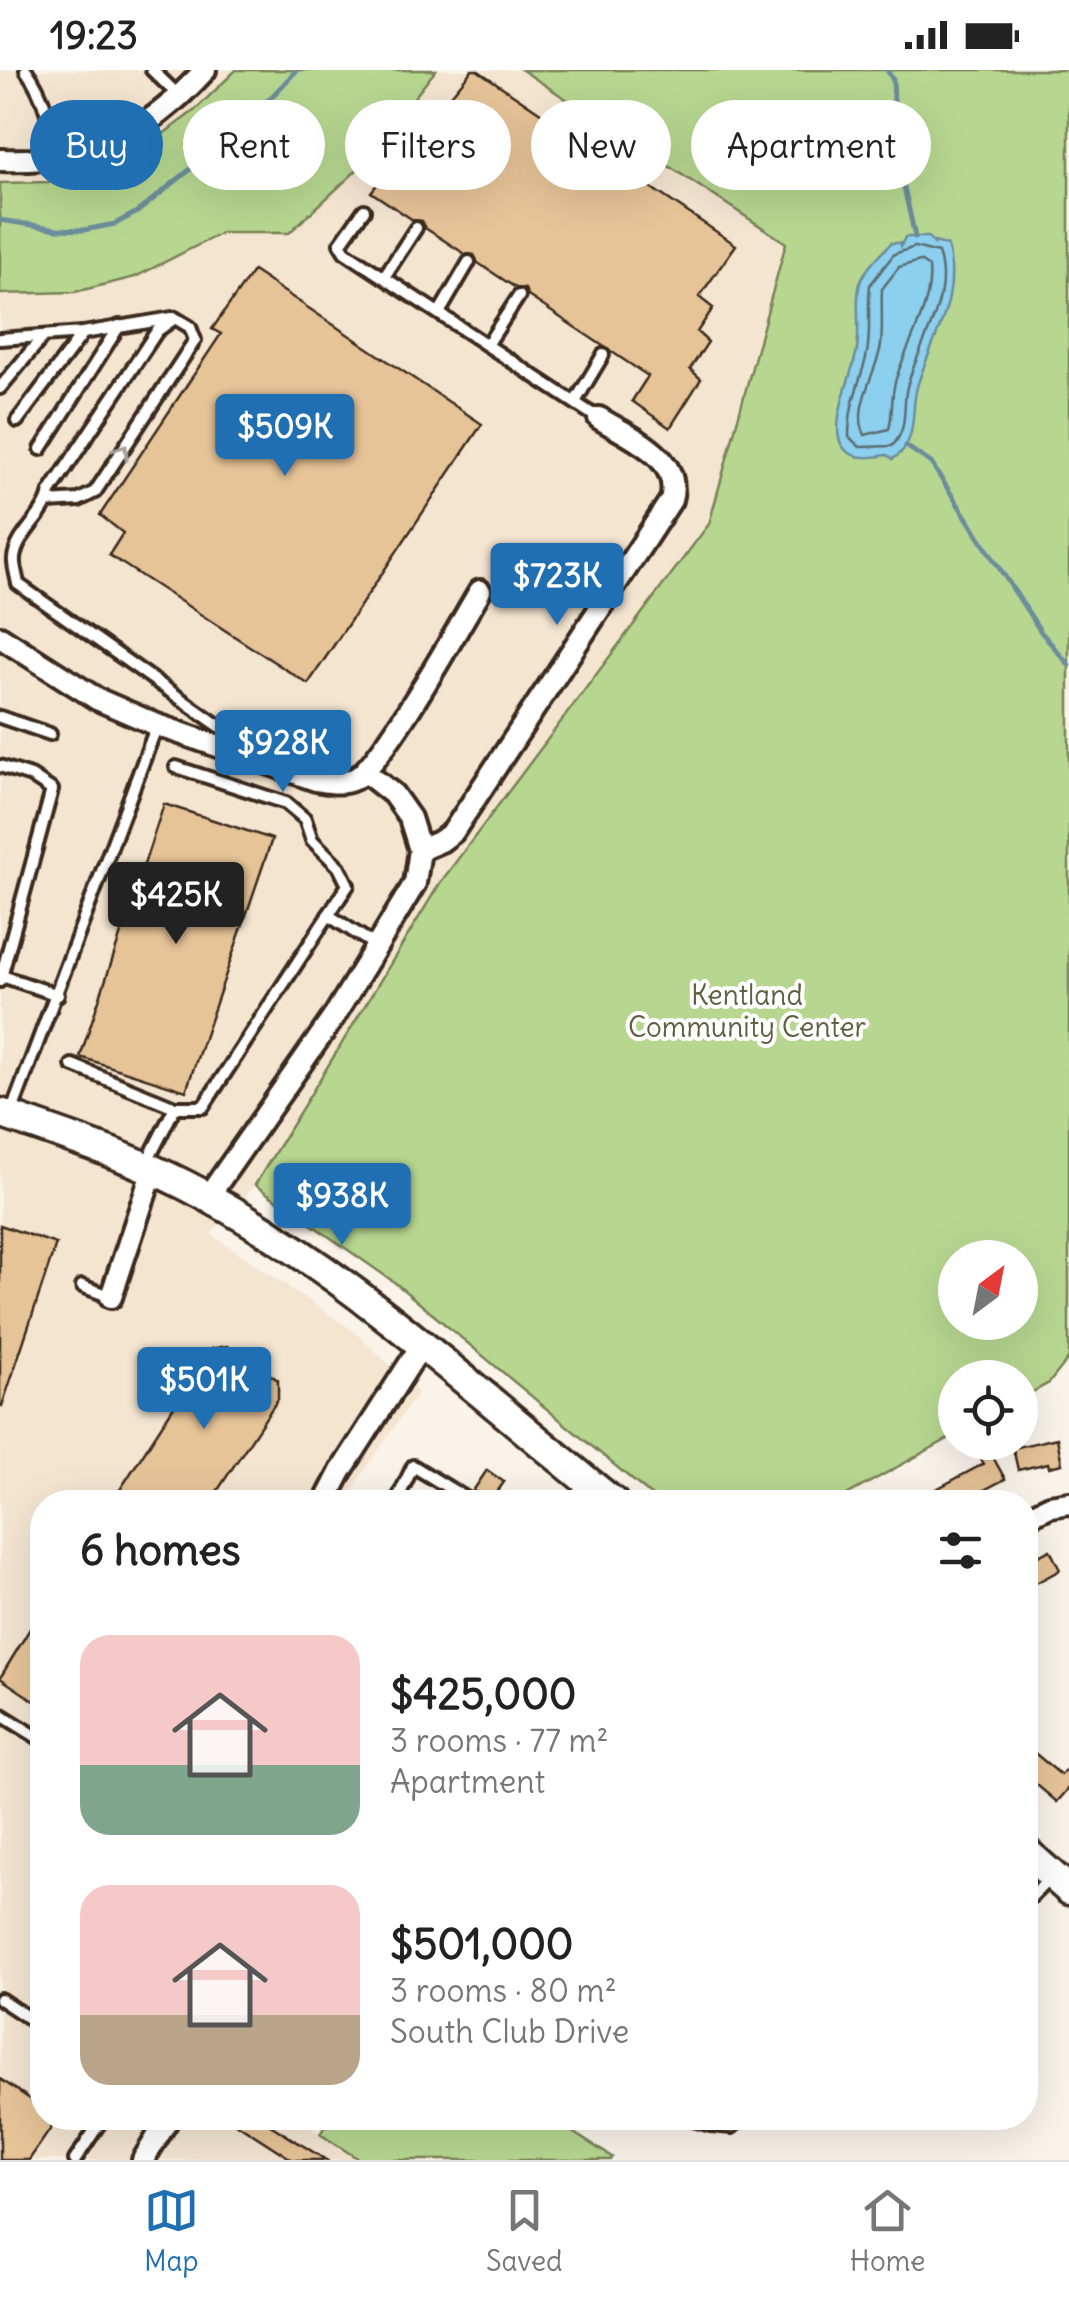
<!DOCTYPE html>
<html lang="en">
<head>
<meta charset="utf-8">
<style>
  :root { --surface:#fff; --page:#f2f2f2; --text:#222; --muted:#767676; --line:#e0e0e0; --accent:#1f6fb2 }
  body { margin:0; font-family:Delius,sans-serif; background:var(--page); color:var(--text); height:100vh; display:flex; flex-direction:column; font-size:38px; white-space:nowrap }
  * { box-sizing:border-box; margin:0 }
  p { font-size:32px; color:var(--muted) }
  .icon { flex:none; width:55px; height:55px; fill:none; stroke:currentColor; stroke-width:2; stroke-linecap:round; stroke-linejoin:round }
  .map { position:relative; flex:1; overflow:hidden }
  .panel { position:absolute; left:30px; top:1420px; width:1008px; height:640px; display:flex; flex-direction:column; background:var(--surface); border-radius:40px; box-shadow:0 10px 40px #0002 }
  .panel>* { flex:none }
  .top-card { position:absolute; left:30px; top:30px; width:1010px; height:90px; display:flex; gap:20px }
  .needle { width:65px; rotate:32deg }
  .tools { position:absolute; left:938px; top:1170px; display:grid; gap:20px }
  .tools a { display:grid; place-items:center; width:100px; height:100px; border-radius:50%; background:var(--surface); box-shadow:0 10px 40px #0002; font-size:50px }
  .price { position:absolute; translate:-50% -85px; padding:0 22px; border-radius:10px; background:var(--accent); color:#fff; font-size:32px; line-height:65px; filter:drop-shadow(0 2px 5px #0008) }
  .price::after { content:''; position:absolute; left:50%; top:60px; width:30px; height:22px; margin-left:-15px; background:inherit; clip-path:polygon(0 0,100% 0,50% 100%) }
  .price.on { background:#222; color:#fff }
  ul { padding:0; list-style:none }
  li { display:flex; align-items:center; gap:30px; height:250px; padding:0 50px }
  li span { display:grid; place-items:center; flex:none; width:280px; height:200px; border-radius:30px; color:#555 }
  li>.icon { margin-inline-start:auto }
  span .icon { width:120px; height:120px; fill:#fffc; stroke-width:1 }
  li b { font-size:42px }
  h2 { display:flex; justify-content:space-between; align-items:center; height:120px; padding:0 50px; font-size:42px }
  .tag { padding:0 35px; border-radius:45px; background:var(--surface); box-shadow:0 10px 40px #0002; font-size:35px; line-height:90px }
  .tag.on { background:var(--accent); color:#fff }
  .status { display:flex; justify-content:space-between; align-items:center; height:70px; padding:0 50px; background:var(--surface); direction:ltr }
  .status svg { height:28px; fill:currentColor }
  .dock { display:flex; justify-content:space-around; align-items:center; height:140px; border-top:2px solid var(--line); background:var(--surface); font-size:28px; color:var(--muted) }
  .dock a { display:grid; justify-items:center; gap:5px }
  .dock .on { color:var(--accent) }
  .map>svg:first-child { display:block }
  .built { fill:#f4e5d1 }
  .green { fill:#b7d790; stroke:#798057; stroke-width:2.5; fill-rule:evenodd }
  .water { fill:#8ccfee; stroke:#6c8d9b; stroke-width:2.5 }
  .lines { fill:none; stroke-linecap:round; stroke-linejoin:round }
  .shore { stroke:#5b6c71; stroke-width:2.5 }
  .stream { stroke:#6c8d9b; stroke-width:5 }
  .building { fill:#e7c498; stroke:#3b2a1e; stroke-width:2.5 }
  .lane-casing { stroke:#3b2a1e; stroke-width:18 }
  .street-casing { stroke:#3b2a1e; stroke-width:28 }
  .secondary-casing { stroke:#3b2a1e; stroke-width:35 }
  .lane { stroke:#fff; stroke-width:10 }
  .street { stroke:#fff; stroke-width:20 }
  .secondary { stroke:#fff; stroke-width:28 }
  .oneway { stroke:#a79f9a }
  .labels { text-anchor:middle; stroke-width:8; stroke-linejoin:round; paint-order:stroke }
  .park-label { font-size:28px; fill:#605e40; stroke:#fff }
</style>
</head>
<body>
<div class="status"><b>19:23</b><svg viewBox="0 0 49 12"><path d="M0 12V9h3v3zM5 12V6h3v6zM10 12V3h3v9zM15 12V0h3v12zM26 1h20v11H26zM47 4h2v5h-2z"/></svg></div>
<div class="map">
<svg width="1069" height="2090" viewBox="0 0 1069 2090">
  <rect width="100%" height="100%" fill="#faf3ea"/>
  <filter id="ink" filterUnits="userSpaceOnUse"><feTurbulence type="fractalNoise" baseFrequency=".01" numOctaves="2"/><feDisplacementMap in="SourceGraphic" scale="20" xChannelSelector="R" yChannelSelector="G"/><feConvolveMatrix kernelMatrix="1 2 1 2 8 2 1 2 1" color-interpolation-filters="sRGB"/></filter>
  <g filter="url(#ink)">
    <g class="built">
      <polygon points="0,0 236,0 195,40 114,101 51,112 0,113"/>
      <polygon points="436,0 522,0 786,172 709,454 440,813 255,1115 211,1164 355,1262 418,1322 359,1409 348,1432 42,1432 42,2048 295,2048 361,2090 0,2090 0,224 75,222 134,207 222,163 290,163 356,101"/>
    </g>
    <g class="green">
      <polygon points="236,0 436,0 356,101 289,163 222,163 135,207 75,222 0,224 0,113 51,112 114,101 195,40"/>
      <path d="M 522,0 L 1069,0 L 1069,1288 L 1049,1313 L 1020,1329 L 1020,1308 L 955,1308 L 955,1365 L 834,1432 L 659,1432 L 394,1212 L 255,1115 L 440,813 L 709,454 L 786,173 ZM 955,1188 L 1020,1188 L 1020,1252 L 955,1252 Z"/>
      <polygon points="330,2048 550,2048 612,2087 610,2090 360,2090 320,2064"/>
    </g>
    <path class="water" d="M 905,167 L 928,167 L 935,175 L 934,172 L 947,175 C 963,229 931,268 917,317 C 910,343 919,372 893,389 L 887,385 C 807,401 847,323 856,284 C 862,261 853,227 862,208 C 869,194 881,184 891,173 L 900,173 L 901,176 Z"/>
    <g class="lines">
      <g class="shore">
        <path d="M 915,177 L 938,183 C 954,228 918,274 907,317 C 902,337 909,359 892,376 L 860,377 L 849,367 C 849,334 858,318 866,288 C 872,263 867,239 870,215 L 894,184 Z"/>
        <path d="M 920,191 L 929,197 C 933,237 906,274 895,312 C 891,327 893,343 889,359 L 865,365 C 851,339 877,302 881,275 C 883,256 881,238 882,219 L 899,197 Z"/>
      </g>
      <g class="stream">
        <polyline points="887,0 893,10 897,95"/>
        <polyline points="904,117 915,167"/>
        <polyline points="0,150 58,159 84,160 115,154 137,142 242,58 297,0"/>
        <polyline points="906,376 931,393 1041,562 1069,595"/>
      </g>
    </g>
    <g class="building">
      <polygon points="472,0 477,0 736,175 699,227 713,238 697,262 708,272 690,299 701,309 670,358 632,331 648,306 528,226 525,219 516,218 478,193 474,185 465,184 425,158 422,151 413,150 371,122"/>
      <polygon points="253,201 482,354 308,614 109,485 123,463 100,445 221,264 212,259"/>
      <polygon points="164,734 272,769 186,1021 80,987"/>
      <polygon points="0,1155 56,1174 2,1336 0,1335"/>
      <polygon points="227,1276 278,1310 278,1329 210,1432 112,1432 211,1279"/>
      <polygon points="1057,1368 1062,1394 1049,1397 1048,1393 1018,1400 1013,1378"/>
      <polygon points="988,1378 1005,1409 961,1432 912,1432 983,1394 977,1384"/>
      <polygon points="487,1400 504,1412 490,1432 473,1421"/>
      <polygon points="1050,1480 1060,1500 1025,1519 1025,1493"/>
      <polygon points="42,1539 42,1636 0,1608"/>
      <polygon points="1025,1675 1061,1705 1069,1696 1069,1718 1057,1732 1025,1705"/>
      <polygon points="0,2009 42,2037 42,2048 58,2048 29,2090 0,2090"/>
      <polygon points="228,2048 259,2048 326,2090 293,2090"/>
    </g>
    <g class="lines">
      <defs>
        <g id="lane">
          <path d="M 26,0 C 46,28 51,55 54,88"/>
          <polyline points="152,0 179,26"/>
          <polyline points="364,140 340,174 345,182 598,348"/>
          <polyline points="384,207 416,158"/>
          <polyline points="439,243 469,192"/>
          <polyline points="0,269 83,263 172,248"/>
          <polyline points="487,275 519,226"/>
          <polyline points="0,318 42,268"/>
          <polyline points="575,332 603,285"/>
          <polyline points="17,351 83,263"/>
          <polyline points="41,379 119,256"/>
          <path d="M 48,432 L 79,430 L 95,422 L 195,270 L 190,257 L 175,248 L 157,261 L 50,422 C 45,447 17,463 14,488 C 13,495 17,507 18,514 L 256,682"/>
          <polyline points="0,647 50,664"/>
          <polyline points="0,696 31,706 52,720 0,911"/>
          <polyline points="328,845 378,877"/>
          <polyline points="2,906 58,925"/>
          <polyline points="72,995 175,1037"/>
          <polyline points="10,1046 157,655"/>
          <polyline points="145,1096 175,1037 203,1037 348,815 339,797 312,770 305,749 286,733 176,697"/>
          <polyline points="82,1216 111,1227"/>
          <polyline points="396,1432 413,1396 472,1432"/>
          <polyline points="0,1644 42,1670"/>
          <polyline points="1025,1833 1052,1806"/>
          <polyline points="0,1929 42,1957"/>
          <polyline points="687,2048 711,2055 732,2057 743,2048"/>
          <polyline points="75,2090 103,2048"/>
        </g>
        <g id="street">
          <path d="M 0,90 C 89,94 146,65 205,0"/>
          <path d="M 0,567 L 97,629 L 157,655 L 316,710 C 329,712 342,715 354,709 C 381,697 460,554 480,521"/>
          <path d="M 420,780 L 441,771 L 453,762 L 671,430 C 683,387 629,367 599,348"/>
          <polyline points="208,1127 333,948 415,813 420,780 410,748 393,724 365,702"/>
          <polyline points="111,1227 153,1100"/>
          <polyline points="325,1432 341,1401 421,1276"/>
          <polyline points="1025,1448 1050,1436 1069,1433"/>
          <polyline points="143,2090 169,2048"/>
        </g>
        <g id="secondary">
          <path d="M 0,1043 C 62,1065 126,1085 185,1115 C 344,1196 475,1322 613,1432"/>
          <polyline points="1025,1781 1069,1820"/>
        </g>
      </defs>
      <use href="#lane" class="lane-casing"/>
      <use href="#street" class="street-casing"/>
      <use href="#secondary" class="secondary-casing"/>
      <use href="#lane" class="lane"/>
      <use href="#street" class="street"/>
      <use href="#secondary" class="secondary"/>
    </g>
    <defs><path id="oneway-chevron" d="M-2-3.5L2.5 0L-2 3.5" fill="none" stroke-width="1.6" stroke-linecap="round" stroke-linejoin="round" transform="scale(2.5)"/></defs>
    <use class="oneway" href="#oneway-chevron" transform="translate(122 381) rotate(-57)"/>
  </g>
  <g class="labels">
    <g class="park-label">
      <text x="747" y="935">Kentland<tspan x="747" dy="32">Community Center</tspan></text>
    </g>
  </g>
</svg>
<div class="tools">
<a><svg class="needle" viewBox="-14 -14 28 28"><path d="M0-13l5 13h-10z" fill="#e53935"/><path d="M0 13l5-13h-10z" fill="#767676"/></svg></a>
<a><svg class="icon" aria-label="locate" viewBox="0 0 24 24"><circle cx="12" cy="12" r="6"/><path d="M12 2v4M12 18v4M2 12h4M18 12h4"/></svg></a>
</div>
<b class="price" style="left:285px;top:409px">$509K</b>
<b class="price" style="left:557px;top:558px">$723K</b>
<b class="price" style="left:283px;top:725px">$928K</b>
<b class="price on" style="left:176px;top:877px">$425K</b>
<b class="price" style="left:342px;top:1178px">$938K</b>
<b class="price" style="left:204px;top:1362px">$501K</b>
<div class="top-card">
<a class="tag on">Buy</a>
<a class="tag">Rent</a>
<a class="tag">Filters</a>
<a class="tag">New</a>
<a class="tag">Apartment</a>
</div>
<section class="panel">
<h2>6 homes<svg class="icon" aria-label="filters" viewBox="0 0 24 24"><path d="M4 7h16M4 17h16"/><circle cx="9" cy="7" r="2"/><circle cx="15" cy="17" r="2"/></svg></h2>
<ul>
<li><span style="background:linear-gradient(#f6c9c9 65%,#7fa58c 0)"><svg class="icon" aria-label="home" viewBox="0 0 24 24"><path d="M3 11l9-7 9 7M6 9v11h12V9"/></svg></span><div><b>$425,000</b><p>3 rooms · 77 m²</p><p>Apartment</p></div></li>
<li><span style="background:linear-gradient(#f6c9c9 65%,#b9a48a 0)"><svg class="icon" aria-label="home" viewBox="0 0 24 24"><path d="M3 11l9-7 9 7M6 9v11h12V9"/></svg></span><div><b>$501,000</b><p>3 rooms · 80 m²</p><p>South Club Drive</p></div></li>
</ul>
</section>
</div>
<nav class="dock">
<a class="on"><svg class="icon" aria-label="map" viewBox="0 0 24 24"><path d="M3 6l6-2 6 2 6-2v14l-6 2-6-2-6 2zM9 4v14M15 6v14"/></svg>Map</a>
<a><svg class="icon" aria-label="saved" viewBox="0 0 24 24"><path d="M7 4h10v16l-5-4-5 4z"/></svg>Saved</a>
<a><svg class="icon" aria-label="home" viewBox="0 0 24 24"><path d="M3 11l9-7 9 7M6 9v11h12V9"/></svg>Home</a>
</nav>
</body>
</html>
